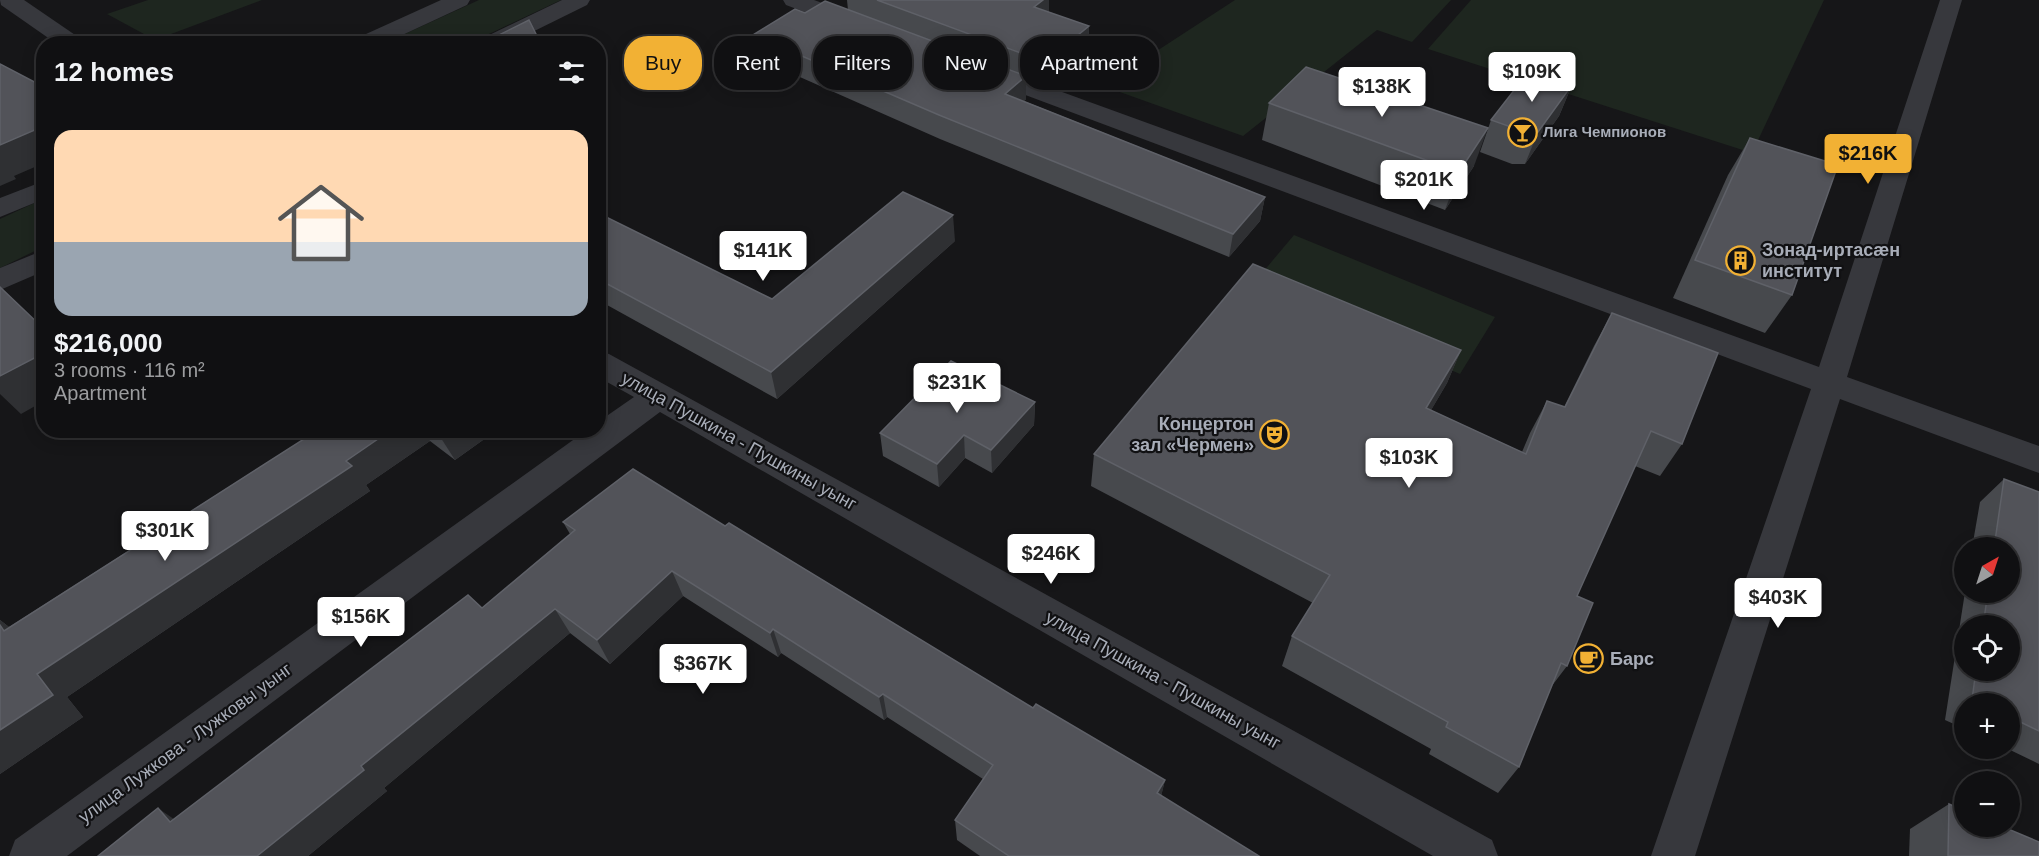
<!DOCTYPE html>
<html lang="en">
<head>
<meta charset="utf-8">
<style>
  :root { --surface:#101012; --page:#1e1e20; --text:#f1f3f6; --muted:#9c9d9f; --line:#303032; --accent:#f2b134 }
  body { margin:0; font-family:Arial,sans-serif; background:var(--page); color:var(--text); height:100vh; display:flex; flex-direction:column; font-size:22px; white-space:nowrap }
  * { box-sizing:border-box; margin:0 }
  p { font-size:20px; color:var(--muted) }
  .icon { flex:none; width:33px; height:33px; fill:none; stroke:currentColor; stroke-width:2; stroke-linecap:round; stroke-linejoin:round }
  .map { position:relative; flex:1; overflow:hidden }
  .side { position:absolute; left:36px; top:36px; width:570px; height:402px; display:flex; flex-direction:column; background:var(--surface); border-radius:24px; box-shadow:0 3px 15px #0003,0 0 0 2px var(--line) }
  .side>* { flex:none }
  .top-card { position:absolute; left:624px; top:36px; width:570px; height:54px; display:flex; gap:12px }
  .needle { width:39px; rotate:39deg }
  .controls { position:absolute; left:1954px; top:537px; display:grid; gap:12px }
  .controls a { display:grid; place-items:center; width:66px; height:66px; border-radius:50%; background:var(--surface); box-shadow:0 3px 15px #0003,0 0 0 2px var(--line); font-size:30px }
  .price { position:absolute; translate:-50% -51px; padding:0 14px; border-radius:6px; background:#fff; color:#222; font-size:20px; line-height:39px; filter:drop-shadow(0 2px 3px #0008) }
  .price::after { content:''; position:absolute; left:50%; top:36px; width:18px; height:14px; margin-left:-9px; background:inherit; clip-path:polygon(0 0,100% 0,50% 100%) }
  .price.selected { background:var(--accent); color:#111 }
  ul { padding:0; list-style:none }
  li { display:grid; align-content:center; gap:12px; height:318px; padding:0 18px }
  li+li { border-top:2px solid var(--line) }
  li span { display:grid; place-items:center; height:186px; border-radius:18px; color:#555 }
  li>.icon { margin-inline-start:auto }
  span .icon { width:108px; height:108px; fill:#fffc; stroke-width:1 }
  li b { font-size:26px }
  h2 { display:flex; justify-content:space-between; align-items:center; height:72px; padding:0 18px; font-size:26px }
  .chip { padding:0 21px; border-radius:24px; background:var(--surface); box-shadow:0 3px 15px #0003,0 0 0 2px var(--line); font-size:21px; line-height:54px }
  .chip.selected { background:var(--accent); color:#111 }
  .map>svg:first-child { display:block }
  .green { fill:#1e261f }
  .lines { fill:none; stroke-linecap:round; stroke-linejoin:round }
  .minor { fill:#37383d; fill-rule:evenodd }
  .wall { fill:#47494d; fill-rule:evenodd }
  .shaded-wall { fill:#2f3033 }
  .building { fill:#525359; stroke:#5f6168; stroke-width:1.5 }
  .labels { text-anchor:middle; stroke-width:4.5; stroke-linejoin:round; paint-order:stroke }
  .far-poi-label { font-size:15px; font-weight:bold; fill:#a8adb8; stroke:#111113; text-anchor:start }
  .poi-label { font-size:18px; font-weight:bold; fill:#a8adb8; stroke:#111113; text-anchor:start }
  .street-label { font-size:18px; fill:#a8adb8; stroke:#111113 }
</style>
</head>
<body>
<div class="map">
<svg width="2039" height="856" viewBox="0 0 2039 856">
  <rect width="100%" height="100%" fill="#161618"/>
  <g class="green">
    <polygon points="148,0 262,0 155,40 107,14"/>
    <polygon points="479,0 561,0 470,43 383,44"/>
    <polygon points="1235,0 1451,0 1412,42 1377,30 1243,136 1103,86"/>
    <polygon points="1471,0 1824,0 1752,153 1428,49"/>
    <polygon points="43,199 43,247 0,268 0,219"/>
    <polygon points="1294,235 1495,317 1460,374 1252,285"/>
  </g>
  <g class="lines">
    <g class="minor">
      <polygon points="0,0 24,0 81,39 84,44 57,44 1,5"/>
      <polygon points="441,0 470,0 467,5 383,44 352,44 355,39"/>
      <polygon points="562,0 590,0 587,5 508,44 478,44 481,39"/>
      <polygon points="783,0 814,0 863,18 866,23 863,28 855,30 847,28 786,5"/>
      <polygon points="1940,0 1962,0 1847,377 2039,446 2039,473 1840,399 1695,856 1651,856 1811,389 977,77 973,72 977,67 985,65 993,67 1819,367"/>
      <polygon points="44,181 44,199 0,217 0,198"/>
      <polygon points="44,250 44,271 0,290 0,268"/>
      <polygon points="598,351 609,354 1492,840 1498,856 1433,856 660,412 67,856 9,856 15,840 587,430 598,430 598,422 634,397 598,377"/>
    </g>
  </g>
  <g class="wall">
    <polygon points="847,0 1049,0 1049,12 1089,26 1088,49 1044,85 1026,78 1026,99 1024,101 1265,197 1260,221 1229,257 940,139 757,58 753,35 805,13 848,10"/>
    <polygon points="1572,85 1559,116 1525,164 1512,164 1480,152 1491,120"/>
    <polygon points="1269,103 1474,166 1445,210 1262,140"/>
    <polygon points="1750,138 1792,295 1765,333 1673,298 1728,175"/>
    <polygon points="598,213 772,299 955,241 777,399 598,300"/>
    <polygon points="1612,313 1682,444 1660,476 1635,466 1577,596 1567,666 1551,687 1519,767 1498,793 1429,754 1431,749 1282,666 1292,636 1313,603 1091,486 1094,454 1461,350 1447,383 1431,410 1522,452 1530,433 1547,401 1564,407 1594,346"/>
    <polygon points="1035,402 1034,425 992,473 965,458 939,487 883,456 880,433"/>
    <polygon points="318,430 497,430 455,460 430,441 366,485 370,491 67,697 83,717 0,774 0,620 9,627"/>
    <path d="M 2004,479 L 2039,492 L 2039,764 L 2006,748 L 2010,748 L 2010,704 L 1965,704 L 1965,729 L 1945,720 L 1965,592 L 2010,592 L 2010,548 L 1972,548 L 1980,502 ZM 1965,626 L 2010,626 L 2010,670 L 1965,670 Z"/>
    <polygon points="563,522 725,526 1033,708 1165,780 1161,796 1259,856 980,856 957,840 955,820 983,779 887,717 884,720 781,653 778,657 683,596 610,664 570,633 384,788 387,791 308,856 98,856 174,819 482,608 570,534"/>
    <polygon points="1949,804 2039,856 1909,856 1910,829"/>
  </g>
  <g class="shaded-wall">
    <polygon points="1043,0 1049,0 1049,18 1034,7"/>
    <polygon points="1089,26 1088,49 1044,85 1045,62"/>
    <polygon points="1026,76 1026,99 1006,116 1005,94"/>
    <polygon points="1572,85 1559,116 1525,164 1538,132"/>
    <polygon points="44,126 44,163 14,176 16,179 0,186 0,145"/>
    <polygon points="1488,128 1474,166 1445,210 1459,172"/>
    <polygon points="1265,197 1260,221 1229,257 1233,234"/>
    <polygon points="953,215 955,241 777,399 771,372"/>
    <polygon points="1461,350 1447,383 1413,441 1426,408"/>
    <polygon points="44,353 44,401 21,414 0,394 0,376"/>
    <polygon points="1035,402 1034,425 992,473 991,450"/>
    <polygon points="391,430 423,430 430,441 366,485 370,491 67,697 83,717 0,774 0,730 37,674"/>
    <polygon points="446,430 497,430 455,460 439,435"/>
    <polygon points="964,435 965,458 939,487 937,464"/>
    <polygon points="672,571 683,596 610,664 597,640"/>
    <polygon points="555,609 570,633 384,788 387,791 308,856 257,856 361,766"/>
    <polygon points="0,620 22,637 4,631 0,625"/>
    <polygon points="773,629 781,653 778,657 770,633"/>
    <polygon points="883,694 887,717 884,720 879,697"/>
    <polygon points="1165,780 1160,801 1157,793"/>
    <polygon points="158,808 188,829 170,822"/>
  </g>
  <g class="building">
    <polygon points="877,0 1043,0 1034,7 1089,26 1045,62"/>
    <polygon points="825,1 1026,76 1005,94 1265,197 1233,234 939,115 753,35 795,9 805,13"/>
    <polygon points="529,20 541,44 481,44"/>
    <polygon points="0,64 44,87 44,126 0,145"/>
    <polygon points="1306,67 1488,128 1459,172 1269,103"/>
    <polygon points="1529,71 1572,85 1538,132 1525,132 1491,120"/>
    <polygon points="1750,138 1838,165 1792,295 1695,260"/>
    <polygon points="903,192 953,215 771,372 598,279 598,213 772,299"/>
    <polygon points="1253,264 1461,350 1426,408 1526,454 1547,401 1565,407 1612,313 1718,353 1682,444 1651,431 1577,596 1593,603 1567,666 1561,663 1519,767 1446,727 1448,722 1292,636 1330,575 1094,454"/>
    <polygon points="0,287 44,329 44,353 0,376"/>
    <polygon points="951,361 1035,402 991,450 964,435 937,464 880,433"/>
    <polygon points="318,430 391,430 346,461 352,466 37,674 53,695 0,730 0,625 4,631"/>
    <polygon points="434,430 446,430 439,435"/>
    <polygon points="633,469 725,526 729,523 1033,708 1036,704 1165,780 1157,793 1259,856 1009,856 955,820 993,765 883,694 879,697 773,629 770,633 672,571 597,640 555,609 361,766 364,770 257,856 98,856 158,808 170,822 468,595 482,608 575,530 563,522"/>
    <polygon points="2004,479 2039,492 2039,731 2010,717 2010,704 1980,704 1972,700 1976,670 2010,670 2010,626 1983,626 1988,592 2010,592 2010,548 1994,548"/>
    <polygon points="1949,804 1965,811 1965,826 2001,826 2039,842 2039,856 1948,856"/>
  </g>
  <defs>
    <symbol id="bar-ring" viewBox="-11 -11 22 22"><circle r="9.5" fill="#111113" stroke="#f2b134" stroke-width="1.5"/><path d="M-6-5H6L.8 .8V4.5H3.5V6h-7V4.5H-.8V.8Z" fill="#f2b134"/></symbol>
    <symbol id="building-ring" viewBox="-11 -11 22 22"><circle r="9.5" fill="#111113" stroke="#f2b134" stroke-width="1.5"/><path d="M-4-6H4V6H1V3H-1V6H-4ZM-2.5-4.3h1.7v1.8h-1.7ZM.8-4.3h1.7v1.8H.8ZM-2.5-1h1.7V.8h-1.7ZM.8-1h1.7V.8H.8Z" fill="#f2b134"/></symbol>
    <symbol id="theatre-ring" viewBox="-11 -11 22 22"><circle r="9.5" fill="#111113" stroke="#f2b134" stroke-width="1.5"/><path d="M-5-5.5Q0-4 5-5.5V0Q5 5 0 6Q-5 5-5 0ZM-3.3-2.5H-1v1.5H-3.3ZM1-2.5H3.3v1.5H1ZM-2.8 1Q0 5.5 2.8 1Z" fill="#f2b134"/></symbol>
    <symbol id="cafe-ring" viewBox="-11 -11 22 22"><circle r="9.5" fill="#111113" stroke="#f2b134" stroke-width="1.5"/><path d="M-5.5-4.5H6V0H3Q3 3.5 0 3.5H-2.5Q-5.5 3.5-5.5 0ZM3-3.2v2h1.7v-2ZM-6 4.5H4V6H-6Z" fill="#f2b134"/></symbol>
  </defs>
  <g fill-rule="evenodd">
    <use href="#bar-ring" x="1506" y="116" width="33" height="33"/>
    <use href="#building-ring" x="1724" y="244" width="33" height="33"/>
    <use href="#theatre-ring" x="1258" y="418" width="33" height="33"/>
    <use href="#cafe-ring" x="1572" y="642" width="33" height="33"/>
  </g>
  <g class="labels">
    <g class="far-poi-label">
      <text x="1543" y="137">Лига Чемпионов</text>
    </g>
    <g class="poi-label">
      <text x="1762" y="256">Зонад-иртасæн<tspan x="1762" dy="21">институт</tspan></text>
      <text x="1254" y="430" text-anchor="end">Концертон<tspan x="1254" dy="21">зал «Чермен»</tspan></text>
      <text x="1610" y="665">Барс</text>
    </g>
    <g class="street-label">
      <text transform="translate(739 441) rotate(29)" y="6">улица Пушкина - Пушкины уынг</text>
      <text transform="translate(1163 680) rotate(29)" y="6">улица Пушкина - Пушкины уынг</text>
      <text transform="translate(185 743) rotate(-36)" y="6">улица Лужкова - Лужковы уынг</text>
    </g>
  </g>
</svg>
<div class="controls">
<a><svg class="needle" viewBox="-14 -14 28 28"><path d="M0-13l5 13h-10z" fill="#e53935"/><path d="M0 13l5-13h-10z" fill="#9c9d9f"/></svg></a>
<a><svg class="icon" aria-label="locate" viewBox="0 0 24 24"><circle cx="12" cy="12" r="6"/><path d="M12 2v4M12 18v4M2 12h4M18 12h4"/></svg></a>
<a>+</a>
<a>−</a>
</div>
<b class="price" style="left:1532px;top:103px">$109K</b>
<b class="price" style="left:1382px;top:118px">$138K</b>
<b class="price selected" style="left:1868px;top:185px">$216K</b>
<b class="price" style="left:1424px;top:211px">$201K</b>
<b class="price" style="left:763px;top:282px">$141K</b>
<b class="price" style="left:957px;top:414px">$231K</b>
<b class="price" style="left:1409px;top:489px">$103K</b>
<b class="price" style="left:165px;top:562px">$301K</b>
<b class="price" style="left:1051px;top:585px">$246K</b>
<b class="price" style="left:1778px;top:629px">$403K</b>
<b class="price" style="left:361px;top:648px">$156K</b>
<b class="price" style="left:703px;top:695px">$367K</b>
<div class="top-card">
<a class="chip selected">Buy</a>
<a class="chip">Rent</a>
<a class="chip">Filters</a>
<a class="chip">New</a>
<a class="chip">Apartment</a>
</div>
<section class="side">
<h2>12 homes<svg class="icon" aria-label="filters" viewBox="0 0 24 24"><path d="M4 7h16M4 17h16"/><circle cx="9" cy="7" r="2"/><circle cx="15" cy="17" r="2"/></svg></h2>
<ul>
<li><span style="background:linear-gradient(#ffd9b3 60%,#9aa5b1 0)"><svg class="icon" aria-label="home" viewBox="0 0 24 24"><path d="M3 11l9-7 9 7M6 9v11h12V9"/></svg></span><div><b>$216,000</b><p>3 rooms · 116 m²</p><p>Apartment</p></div></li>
</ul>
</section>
</div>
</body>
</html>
